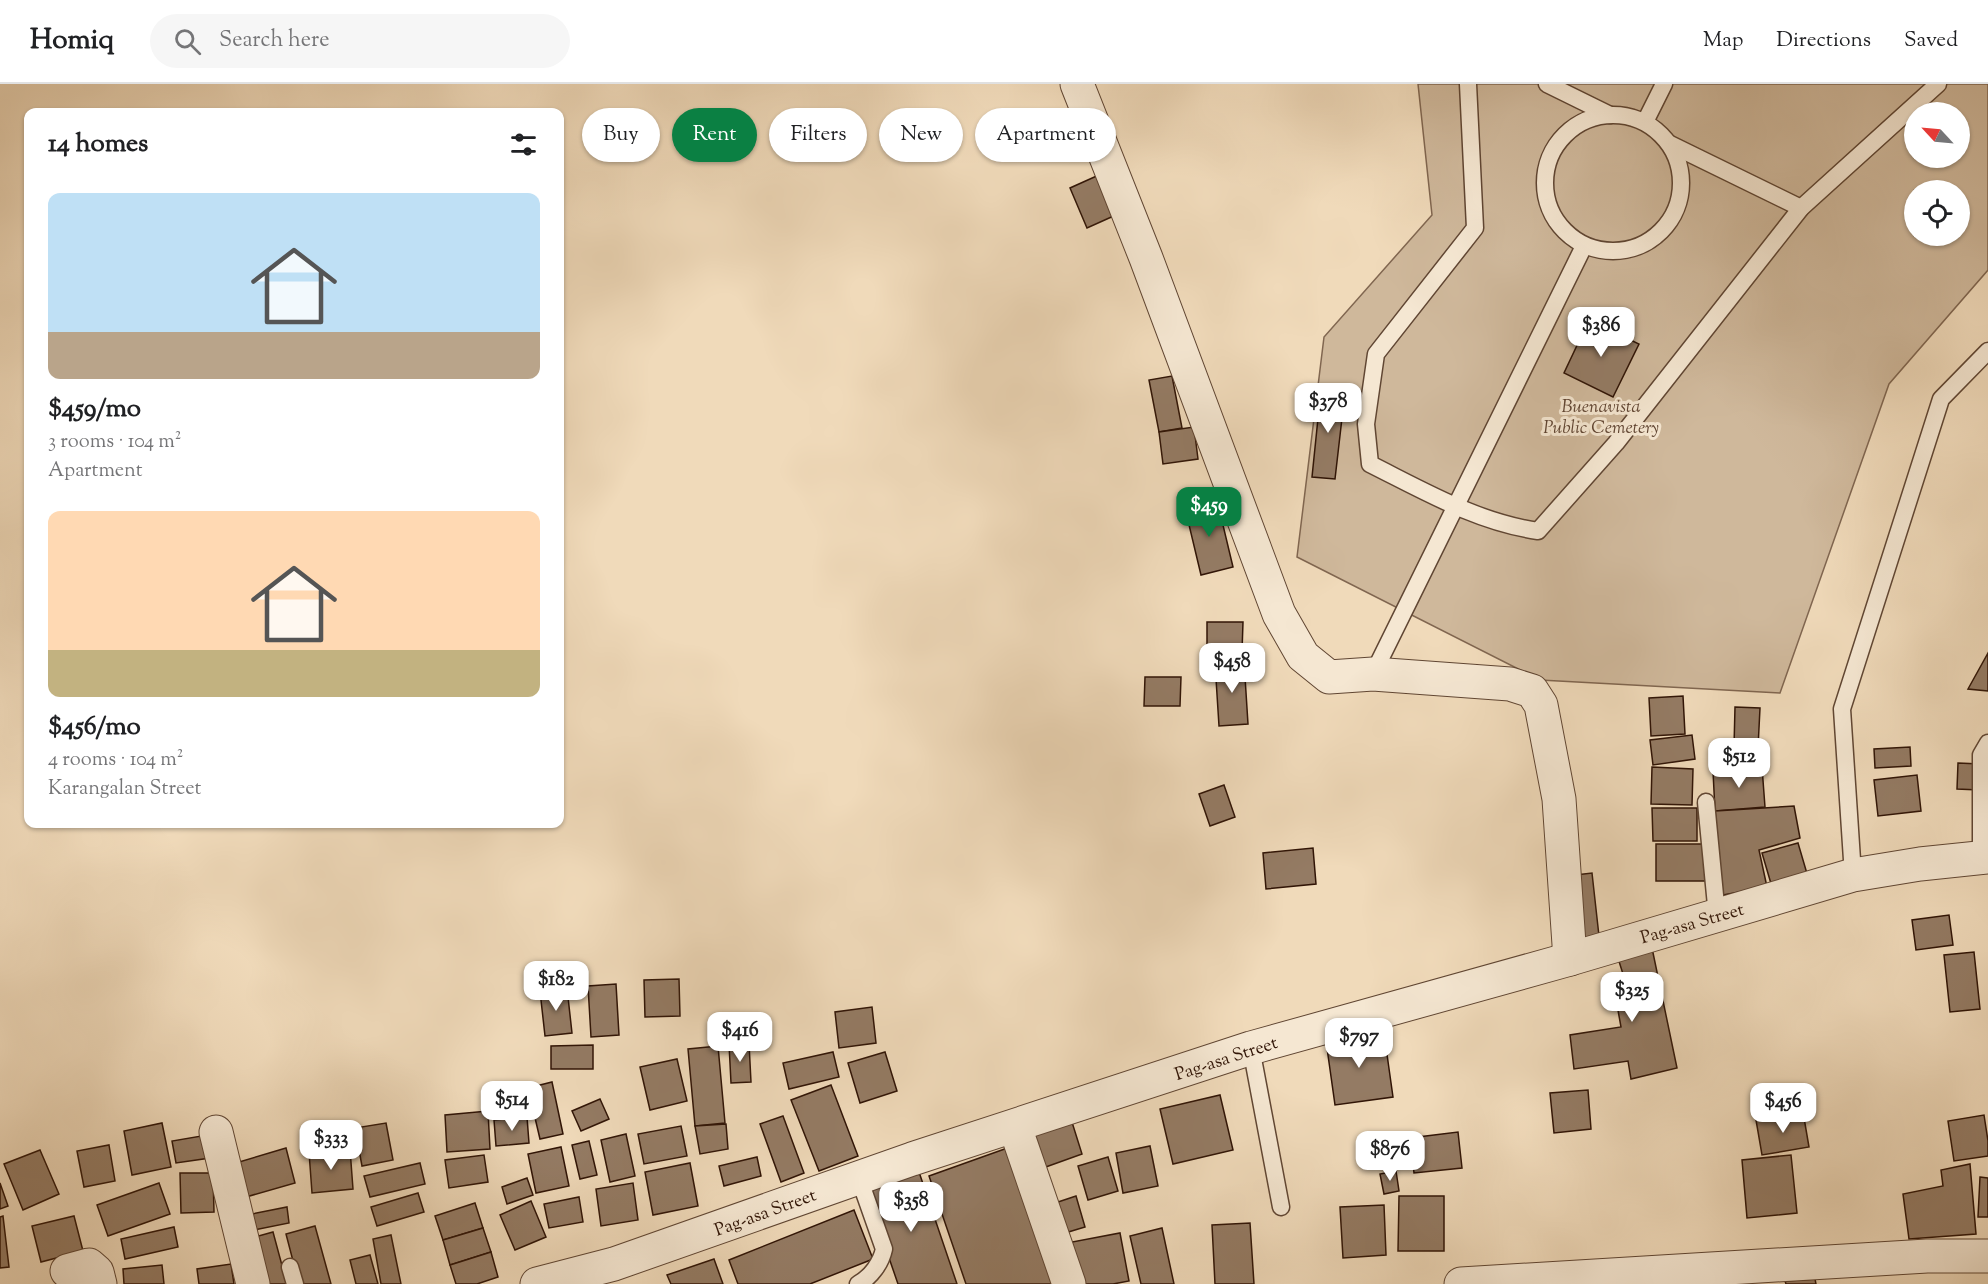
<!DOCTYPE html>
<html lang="en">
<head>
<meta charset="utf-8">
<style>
  :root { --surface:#fff; --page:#f6f6f6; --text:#202124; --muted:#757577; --line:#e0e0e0; --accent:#0b8043 }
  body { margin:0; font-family:"Sorts Mill Goudy",serif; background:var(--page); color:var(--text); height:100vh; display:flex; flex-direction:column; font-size:22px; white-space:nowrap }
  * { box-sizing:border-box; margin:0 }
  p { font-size:20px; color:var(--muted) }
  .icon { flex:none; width:33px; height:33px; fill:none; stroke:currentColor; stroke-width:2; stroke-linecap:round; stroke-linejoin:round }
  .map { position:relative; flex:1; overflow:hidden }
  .drawer { position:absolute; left:24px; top:24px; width:540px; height:720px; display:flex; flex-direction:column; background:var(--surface); border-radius:12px; box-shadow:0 2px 4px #0004 }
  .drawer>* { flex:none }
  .guide { position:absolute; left:582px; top:24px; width:570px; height:54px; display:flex; gap:12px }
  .needle { width:39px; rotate:296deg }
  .controls { position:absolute; left:1904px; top:18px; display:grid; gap:12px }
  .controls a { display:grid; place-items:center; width:66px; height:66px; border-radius:50%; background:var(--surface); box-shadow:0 2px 4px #0004; font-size:30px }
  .price { position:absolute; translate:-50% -51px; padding:0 14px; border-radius:12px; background:#fff; color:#222; font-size:20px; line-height:39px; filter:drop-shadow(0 2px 3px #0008) }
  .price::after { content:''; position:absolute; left:50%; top:36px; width:18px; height:14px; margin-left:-9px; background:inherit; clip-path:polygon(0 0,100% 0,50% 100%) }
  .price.on { background:var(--accent); color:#fff }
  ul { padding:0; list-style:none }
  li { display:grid; align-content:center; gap:12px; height:318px; padding:0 24px }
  li span { display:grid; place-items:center; height:186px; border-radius:12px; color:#555 }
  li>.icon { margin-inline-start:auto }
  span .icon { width:108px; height:108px; fill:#fffc; stroke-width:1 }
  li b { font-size:26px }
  h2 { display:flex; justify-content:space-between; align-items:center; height:72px; padding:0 24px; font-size:26px }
  .pill { padding:0 21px; border-radius:27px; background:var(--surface); box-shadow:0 2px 4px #0004; font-size:21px; line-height:54px }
  .pill.on { background:var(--accent); color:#fff }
  header { display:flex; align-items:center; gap:36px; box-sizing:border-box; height:84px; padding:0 30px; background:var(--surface); border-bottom:2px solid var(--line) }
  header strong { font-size:28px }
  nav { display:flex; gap:33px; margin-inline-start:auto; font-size:21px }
  .search { width:420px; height:54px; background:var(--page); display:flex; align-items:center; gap:15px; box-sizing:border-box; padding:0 21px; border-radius:33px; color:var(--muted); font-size:22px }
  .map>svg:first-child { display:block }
  .green { fill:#cfb89b; stroke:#806650; stroke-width:1.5; fill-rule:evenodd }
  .building { fill:#947b64; stroke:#301406; stroke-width:1.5 }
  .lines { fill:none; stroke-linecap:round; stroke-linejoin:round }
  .lane-casing { stroke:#604633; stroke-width:19 }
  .street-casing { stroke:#604633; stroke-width:35 }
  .lane { stroke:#f5e7d2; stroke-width:16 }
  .street { stroke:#f5e7d2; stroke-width:33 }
  .labels { text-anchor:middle; stroke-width:6; stroke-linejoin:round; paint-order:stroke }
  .park-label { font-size:18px; font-style:italic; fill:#604533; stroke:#f5e7d2 }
  .street-label { font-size:18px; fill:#301406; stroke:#f5e7d2 }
</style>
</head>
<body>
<header>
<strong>Homiq</strong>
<div class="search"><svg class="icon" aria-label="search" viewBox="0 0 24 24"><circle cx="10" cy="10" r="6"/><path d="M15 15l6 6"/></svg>Search here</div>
<nav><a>Map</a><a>Directions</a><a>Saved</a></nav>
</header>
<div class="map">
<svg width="1988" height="1200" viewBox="0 0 1988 1200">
  <rect width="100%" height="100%" fill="#f0daba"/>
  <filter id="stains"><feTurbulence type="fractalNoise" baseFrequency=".00333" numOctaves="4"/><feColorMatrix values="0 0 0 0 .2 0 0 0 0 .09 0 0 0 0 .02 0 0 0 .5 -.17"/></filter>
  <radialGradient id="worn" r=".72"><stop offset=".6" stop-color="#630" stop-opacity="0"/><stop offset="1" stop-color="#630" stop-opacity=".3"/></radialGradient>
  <path class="green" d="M 1418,0 L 1988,0 L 1988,186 L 1889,300 L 1780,609 L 1540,596 L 1297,473 L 1324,253 L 1432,131 ZM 1914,28 L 1959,28 L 1959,74 L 1914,74 ZM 1914,106 L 1959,106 L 1959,152 L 1914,152 Z"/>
  <g class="building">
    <polygon points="1101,90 1118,130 1087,144 1070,104"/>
    <polygon points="1589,236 1639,260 1613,313 1564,289"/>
    <polygon points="1172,292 1182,344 1159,348 1149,296"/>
    <polygon points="1321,305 1345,308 1335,395 1312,393"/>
    <polygon points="1194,343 1198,375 1163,380 1159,348"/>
    <polygon points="1217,416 1233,483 1201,491 1185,424"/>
    <polygon points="1207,538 1243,538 1242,568 1207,567"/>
    <polygon points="1988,569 1988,607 1968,605"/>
    <polygon points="1244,577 1248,640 1219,642 1215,579"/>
    <polygon points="1145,593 1181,593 1180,622 1144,622"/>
    <polygon points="1683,612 1685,650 1651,652 1649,614"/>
    <polygon points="1735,623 1760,624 1758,664 1734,663"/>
    <polygon points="1692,651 1695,675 1653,681 1650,656"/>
    <polygon points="1910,663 1911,682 1875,684 1874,665"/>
    <polygon points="1958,679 1980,680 1979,706 1957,705"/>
    <polygon points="1652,683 1693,685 1692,721 1651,720"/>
    <polygon points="1762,683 1765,723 1715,727 1713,687"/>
    <polygon points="1917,691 1921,727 1878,732 1874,696"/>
    <polygon points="1224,701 1235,733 1210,742 1199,710"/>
    <polygon points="1794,722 1800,754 1759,766 1767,803 1723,811 1715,727"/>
    <polygon points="1652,724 1697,724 1697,757 1653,757"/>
    <polygon points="1798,759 1808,793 1772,803 1762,769"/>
    <rect x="1656" y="760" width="51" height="37"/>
    <polygon points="1313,764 1316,800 1266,805 1263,769"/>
    <polygon points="1592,789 1599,852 1575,855 1567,792"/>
    <polygon points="1949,831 1953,861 1916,866 1912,836"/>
    <polygon points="1652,864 1677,984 1631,995 1628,977 1574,985 1570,951 1621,943 1612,893 1623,890 1617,871"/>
    <polygon points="1974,868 1980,925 1950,928 1944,871"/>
    <polygon points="679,895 680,932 645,933 644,896"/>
    <polygon points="616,900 619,951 591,953 588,902"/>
    <polygon points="567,904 572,949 545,952 540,907"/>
    <polygon points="872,923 876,959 839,964 835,928"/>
    <polygon points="1384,949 1393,1013 1335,1021 1326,957"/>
    <polygon points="749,959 751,998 731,999 729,960"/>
    <polygon points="593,961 593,985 551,985 551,962"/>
    <polygon points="718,962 725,1039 695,1042 688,965"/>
    <polygon points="833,968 839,993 789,1005 783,979"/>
    <polygon points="885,968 897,1007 860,1019 848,979"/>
    <polygon points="677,975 687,1017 650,1026 640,983"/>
    <polygon points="521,998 524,1024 488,1027 485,1002"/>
    <polygon points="552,998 563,1050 540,1055 528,1004"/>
    <polygon points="831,1001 858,1072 819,1087 791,1016"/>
    <polygon points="1588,1006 1591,1045 1554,1049 1550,1009"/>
    <polygon points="1220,1011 1233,1066 1173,1080 1160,1025"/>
    <polygon points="600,1015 609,1035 581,1047 572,1027"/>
    <polygon points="488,1027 490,1065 447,1068 445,1031"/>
    <polygon points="1803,1028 1809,1063 1762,1071 1756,1036"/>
    <polygon points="1984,1031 1988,1057 1988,1072 1954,1077 1948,1037"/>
    <polygon points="783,1032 804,1089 781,1098 760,1040"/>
    <polygon points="527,1033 529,1059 496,1062 494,1036"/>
    <polygon points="1071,1035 1082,1070 1043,1084 1031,1048"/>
    <polygon points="162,1039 171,1083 132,1091 124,1047"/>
    <polygon points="386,1039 393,1076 362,1082 355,1044"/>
    <polygon points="726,1040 728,1065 700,1070 695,1042"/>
    <polygon points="681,1042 687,1072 644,1080 638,1050"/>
    <polygon points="1458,1048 1462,1084 1414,1089 1410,1054"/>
    <polygon points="626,1050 635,1092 610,1098 601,1056"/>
    <polygon points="207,1051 210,1074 176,1079 172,1057"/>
    <polygon points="589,1057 597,1091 580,1095 572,1061"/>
    <polygon points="109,1061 115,1097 84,1103 77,1067"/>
    <polygon points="1013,1062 1061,1200 966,1200 929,1092"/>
    <polygon points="1150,1062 1158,1102 1123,1109 1116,1069"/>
    <polygon points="561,1063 569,1102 536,1109 528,1070"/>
    <polygon points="286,1064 295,1099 239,1115 229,1081"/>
    <polygon points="350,1065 353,1105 312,1109 309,1068"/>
    <polygon points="40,1066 59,1110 23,1126 4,1080"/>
    <polygon points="484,1071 488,1098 449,1104 445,1076"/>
    <polygon points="1791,1071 1797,1129 1747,1134 1742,1076"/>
    <polygon points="757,1073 761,1092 724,1102 719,1082"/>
    <polygon points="1108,1073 1118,1107 1088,1116 1078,1082"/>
    <polygon points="420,1079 425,1100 370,1113 364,1092"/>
    <polygon points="690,1079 698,1122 653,1131 645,1088"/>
    <polygon points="1970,1080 1976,1150 1909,1155 1903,1110 1943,1102 1941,1086"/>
    <polygon points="1396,1087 1399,1107 1384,1110 1380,1090"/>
    <polygon points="919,1088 957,1200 898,1200 866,1107"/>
    <polygon points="180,1089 213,1089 214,1128 181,1129"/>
    <polygon points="1980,1093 1988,1094 1988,1133 1978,1133"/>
    <polygon points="527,1094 533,1111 507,1120 502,1103"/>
    <polygon points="0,1099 8,1122 0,1125"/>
    <polygon points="159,1099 170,1130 108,1152 97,1121"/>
    <polygon points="633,1099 638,1136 601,1142 596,1105"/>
    <polygon points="418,1109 424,1128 377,1142 371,1123"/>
    <polygon points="1076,1112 1085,1143 1065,1149 1055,1119"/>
    <polygon points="1399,1112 1444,1112 1444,1167 1398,1167"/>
    <polygon points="579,1113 583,1138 549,1144 544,1120"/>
    <polygon points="531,1117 546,1153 515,1166 500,1131"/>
    <polygon points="475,1119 483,1144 443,1156 435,1132"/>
    <polygon points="1384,1121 1386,1171 1343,1174 1340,1123"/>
    <polygon points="287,1123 289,1139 254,1146 252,1130"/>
    <polygon points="854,1126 873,1175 810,1200 738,1200 729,1176"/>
    <polygon points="3,1132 9,1183 0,1184 0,1133"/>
    <polygon points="74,1132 83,1167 41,1178 32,1142"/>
    <polygon points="1250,1139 1254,1200 1215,1200 1212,1141"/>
    <polygon points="315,1142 331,1200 299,1200 286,1150"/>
    <polygon points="174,1143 178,1163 125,1175 121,1155"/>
    <polygon points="483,1144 491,1168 450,1181 443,1156"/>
    <polygon points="1162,1144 1174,1200 1141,1200 1130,1152"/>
    <polygon points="273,1148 287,1200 260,1200 248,1155"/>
    <polygon points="1120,1149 1129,1197 1113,1200 1079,1200 1072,1158"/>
    <polygon points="391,1151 401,1200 381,1200 373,1155"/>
    <polygon points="491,1168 498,1193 477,1200 456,1200 450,1181"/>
    <polygon points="370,1171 378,1200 356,1200 350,1176"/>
    <polygon points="714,1175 723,1200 671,1200 667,1191"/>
    <polygon points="231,1180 234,1200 199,1200 197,1185"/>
    <polygon points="162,1181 164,1200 124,1200 123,1185"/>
    <polygon points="1815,1195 1816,1200 1786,1200 1785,1197"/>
  </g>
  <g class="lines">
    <defs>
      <g id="lane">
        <path d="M 1468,0 L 1475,144 L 1376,270 L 1366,340 L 1370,380 C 1424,407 1477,438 1538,447 L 1616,359 L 1801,124 L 1938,0"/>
        <polyline points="1547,0 1610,31"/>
        <circle cx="1613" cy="99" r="68"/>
        <polyline points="1645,38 1664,0"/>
        <polyline points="1670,60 1801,124"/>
        <polyline points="1373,590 1584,162"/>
        <polyline points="1706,718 1717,832"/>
        <polyline points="1981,773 1981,671 1988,659"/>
        <polyline points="1853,791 1842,625 1941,315 1988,267"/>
        <polyline points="1251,964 1281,1123"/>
        <polyline points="290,1183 295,1200"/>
        <path d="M 858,1200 C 871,1193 881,1179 884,1165 L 859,1094"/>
      </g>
      <g id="street">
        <polyline points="1077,0 1146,174 1279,530 1303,572 1329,593 1373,590 1510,600 1532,607 1541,621 1559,715 1570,875"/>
        <polyline points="1015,1043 1069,1200"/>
        <polyline points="216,1048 253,1200"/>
        <polyline points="67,1187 89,1181 97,1188 100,1200"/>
        <polyline points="537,1200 614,1180 912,1075 1251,964 1570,875 1853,791 1920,780 1988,773"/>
        <polyline points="1461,1200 1927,1172 1988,1172"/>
      </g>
    </defs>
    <use href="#lane" class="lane-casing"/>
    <use href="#street" class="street-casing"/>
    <use href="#lane" class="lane"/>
    <use href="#street" class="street"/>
  </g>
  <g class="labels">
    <g class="park-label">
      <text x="1601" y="328">Buenavista<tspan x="1601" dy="21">Public Cemetery</tspan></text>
    </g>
    <g class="street-label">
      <text transform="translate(1692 839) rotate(-16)" y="6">Pag-asa Street</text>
      <text transform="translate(1226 974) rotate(-18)" y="6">Pag-asa Street</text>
      <text transform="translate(765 1128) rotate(-20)" y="6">Pag-asa Street</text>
    </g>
  </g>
  <rect width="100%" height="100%" filter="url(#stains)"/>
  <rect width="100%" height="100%" fill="url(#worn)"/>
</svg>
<div class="controls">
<a><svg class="needle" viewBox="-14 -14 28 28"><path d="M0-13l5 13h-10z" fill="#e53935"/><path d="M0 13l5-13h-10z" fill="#757577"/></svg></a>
<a><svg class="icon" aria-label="locate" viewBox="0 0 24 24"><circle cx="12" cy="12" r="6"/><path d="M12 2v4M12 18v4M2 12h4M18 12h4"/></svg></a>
</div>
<b class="price" style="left:1601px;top:274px">$386</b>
<b class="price" style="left:1328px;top:350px">$378</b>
<b class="price on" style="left:1209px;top:454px">$459</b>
<b class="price" style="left:1232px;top:610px">$458</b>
<b class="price" style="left:1739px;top:705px">$512</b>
<b class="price" style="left:556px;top:928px">$182</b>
<b class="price" style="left:1632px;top:939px">$325</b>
<b class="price" style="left:740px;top:979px">$416</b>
<b class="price" style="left:1359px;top:985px">$797</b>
<b class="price" style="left:512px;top:1048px">$514</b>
<b class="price" style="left:1783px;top:1050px">$456</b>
<b class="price" style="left:331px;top:1087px">$333</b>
<b class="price" style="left:1390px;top:1098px">$876</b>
<b class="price" style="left:911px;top:1149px">$358</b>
<div class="guide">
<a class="pill">Buy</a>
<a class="pill on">Rent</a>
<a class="pill">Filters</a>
<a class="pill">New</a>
<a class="pill">Apartment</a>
</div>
<section class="drawer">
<h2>14 homes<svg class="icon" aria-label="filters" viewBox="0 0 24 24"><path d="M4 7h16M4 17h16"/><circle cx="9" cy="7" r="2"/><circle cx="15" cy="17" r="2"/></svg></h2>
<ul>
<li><span style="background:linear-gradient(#bfe0f5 75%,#b9a48a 0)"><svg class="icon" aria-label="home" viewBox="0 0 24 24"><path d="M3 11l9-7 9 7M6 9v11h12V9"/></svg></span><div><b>$459/mo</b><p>3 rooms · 104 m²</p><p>Apartment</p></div></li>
<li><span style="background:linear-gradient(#ffd9b3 75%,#c2b280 0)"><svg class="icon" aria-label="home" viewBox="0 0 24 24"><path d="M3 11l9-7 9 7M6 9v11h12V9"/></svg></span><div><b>$456/mo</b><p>4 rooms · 104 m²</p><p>Karangalan Street</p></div></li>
</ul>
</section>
</div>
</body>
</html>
